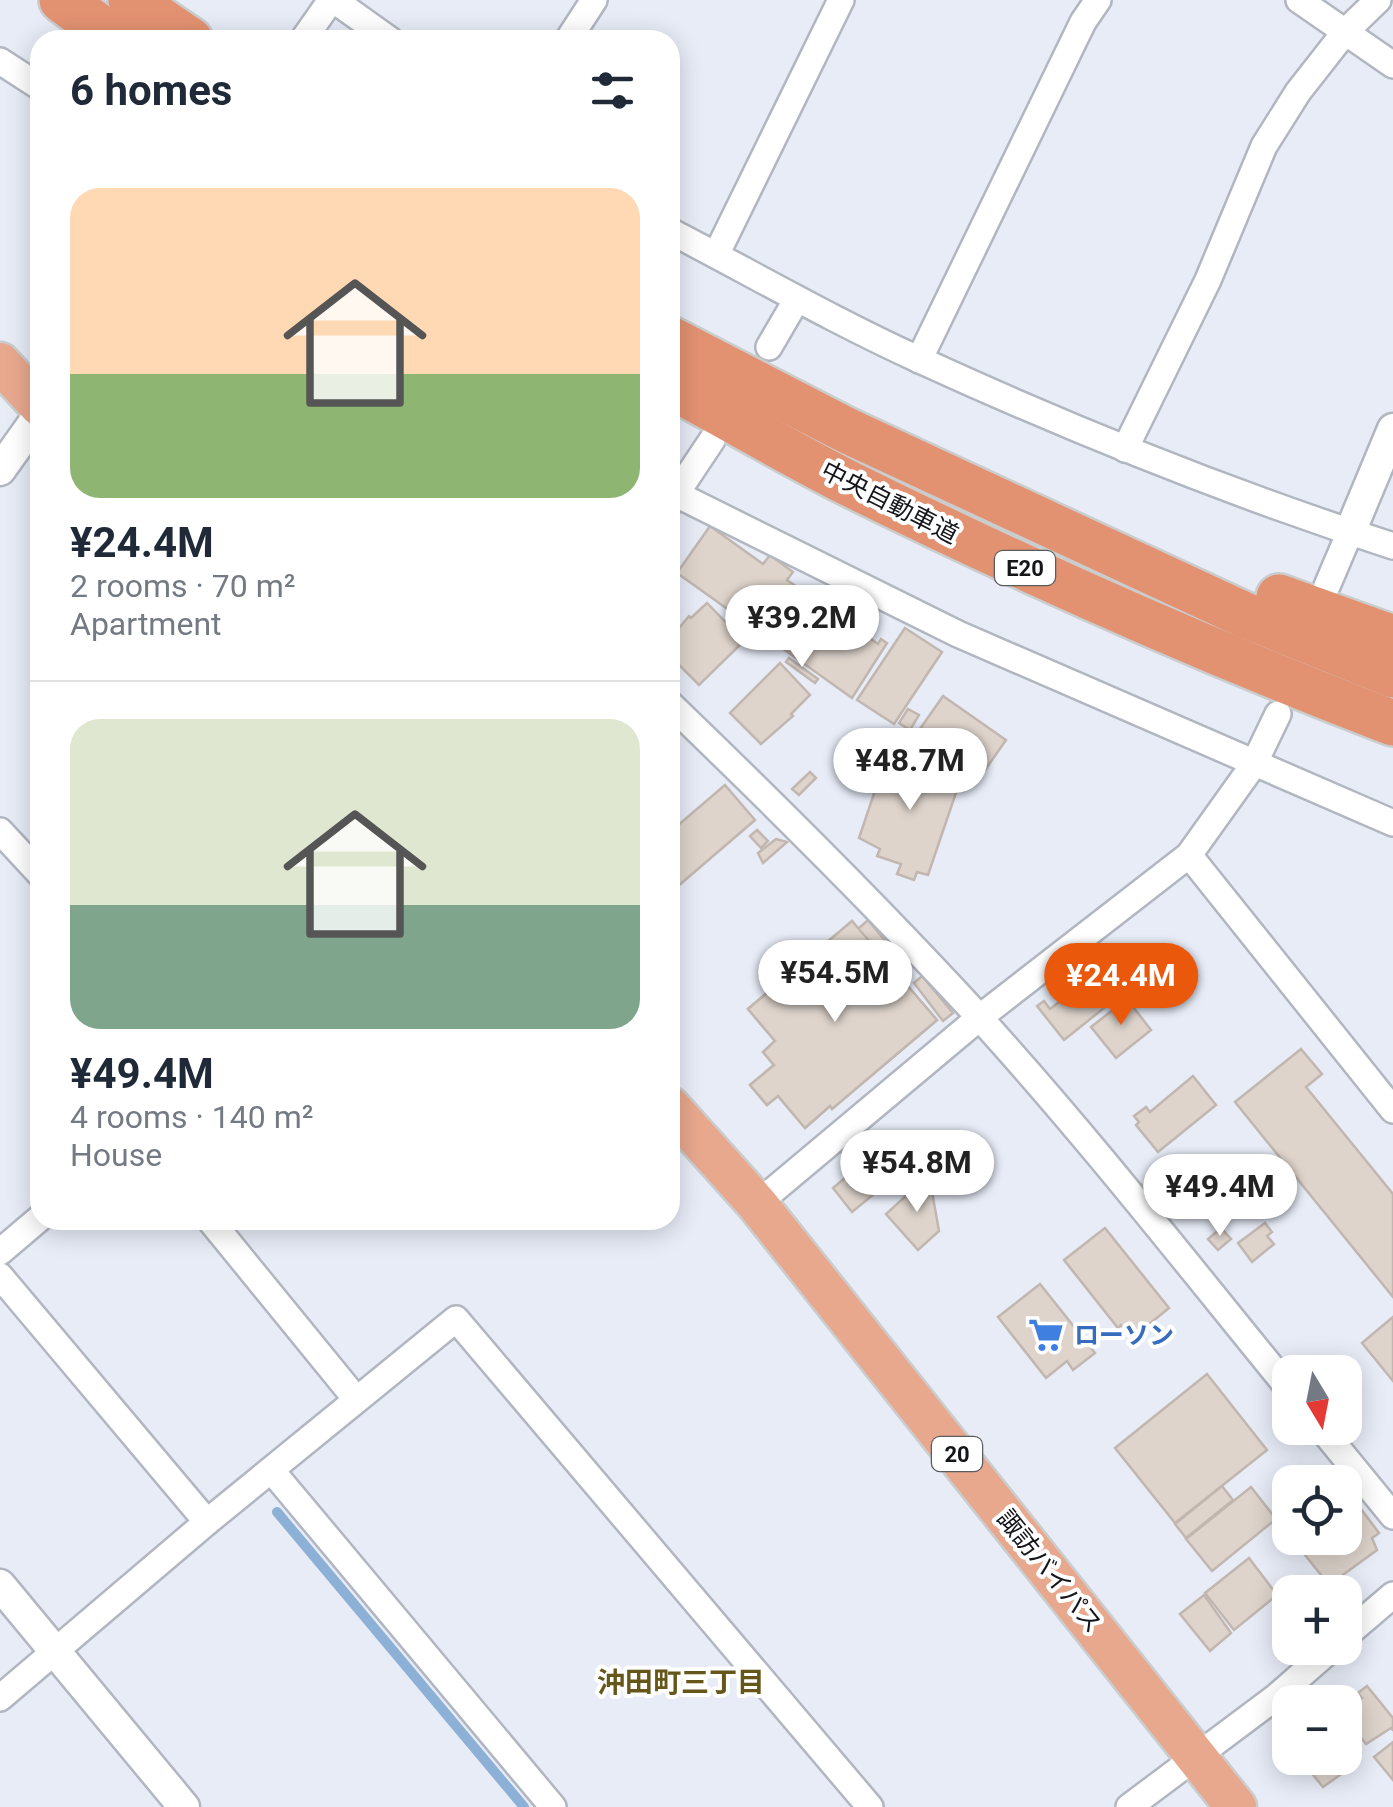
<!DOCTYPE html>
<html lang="en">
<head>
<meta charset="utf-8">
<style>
  :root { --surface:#fff; --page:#f6f6f7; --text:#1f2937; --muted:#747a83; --line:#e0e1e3; --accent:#ea580c }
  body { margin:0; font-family:Roboto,"Noto Sans JP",sans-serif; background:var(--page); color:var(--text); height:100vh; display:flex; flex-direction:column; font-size:38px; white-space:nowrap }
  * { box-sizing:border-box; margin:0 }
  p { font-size:32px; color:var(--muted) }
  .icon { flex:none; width:55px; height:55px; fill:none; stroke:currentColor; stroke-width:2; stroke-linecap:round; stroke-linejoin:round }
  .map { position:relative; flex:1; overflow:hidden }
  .details { position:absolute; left:30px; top:30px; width:650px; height:1200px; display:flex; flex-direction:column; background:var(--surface); border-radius:30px; box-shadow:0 5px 25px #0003 }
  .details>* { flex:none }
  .needle { width:65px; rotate:170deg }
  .buttons { position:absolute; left:1272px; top:1355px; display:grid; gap:20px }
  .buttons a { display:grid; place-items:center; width:90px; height:90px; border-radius:20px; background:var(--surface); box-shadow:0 5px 25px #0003; font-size:50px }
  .price { position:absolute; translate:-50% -85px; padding:0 22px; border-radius:35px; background:#fff; color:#222; font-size:32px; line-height:65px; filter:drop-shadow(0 2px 5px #0008) }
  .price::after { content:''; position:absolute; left:50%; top:60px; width:30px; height:22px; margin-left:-15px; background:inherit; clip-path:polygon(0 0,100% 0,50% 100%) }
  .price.current { background:var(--accent); color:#fff }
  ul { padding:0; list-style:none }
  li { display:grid; align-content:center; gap:20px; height:530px; padding:0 40px }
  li+li { border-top:2px solid var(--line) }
  li span { display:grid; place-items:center; height:310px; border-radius:30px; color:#555 }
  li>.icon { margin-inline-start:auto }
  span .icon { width:180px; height:180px; fill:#fffc; stroke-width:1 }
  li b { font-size:42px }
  h2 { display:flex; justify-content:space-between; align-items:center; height:120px; padding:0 40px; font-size:42px }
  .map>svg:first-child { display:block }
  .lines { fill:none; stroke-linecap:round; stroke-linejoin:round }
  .stream { stroke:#8db0d7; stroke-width:10 }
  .building { fill:#ded4cc; stroke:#c1b7b0; stroke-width:2.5 }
  .minor-casing { stroke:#b1b6c0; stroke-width:30 }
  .tertiary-casing { stroke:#b1b6c0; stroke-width:35 }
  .trunk-casing { stroke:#cbcccd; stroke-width:45 }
  .motorway-casing { stroke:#cbcccd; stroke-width:50 }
  .minor { stroke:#fff; stroke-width:25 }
  .tertiary { stroke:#fff; stroke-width:30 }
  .trunk { stroke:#e8a88e; stroke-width:40 }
  .motorway { stroke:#e39271; stroke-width:45 }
  .labels { text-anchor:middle; stroke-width:8; stroke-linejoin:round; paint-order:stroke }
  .shield { fill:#fff; stroke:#5a5c5f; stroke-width:2.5 }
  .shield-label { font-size:22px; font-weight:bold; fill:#14161a }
  .street-label { font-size:25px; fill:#14161a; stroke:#fff }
  .shop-label { font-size:25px; font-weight:bold; fill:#366cbe; stroke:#fff; text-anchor:start }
  .neighbourhood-label { font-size:28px; font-weight:bold; fill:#655619; stroke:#fff }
</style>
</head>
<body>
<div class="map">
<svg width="1393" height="1807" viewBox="0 0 1393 1807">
  <rect width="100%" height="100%" fill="#e7ecf7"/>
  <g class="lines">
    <polyline class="stream" points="277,1512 524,1807"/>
  </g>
  <g class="building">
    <polygon points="710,526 763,564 770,555 793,572 787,580 878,644 881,639 887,643 852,698 677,573"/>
    <polygon points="707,603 744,641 699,685 670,656 670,639 689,616 691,618"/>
    <polygon points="905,628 942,652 894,724 857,700"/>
    <polygon points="789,658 818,679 815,683 786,662"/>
    <polygon points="780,663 810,695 791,714 793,716 761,744 730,713"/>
    <polygon points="943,696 1006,740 976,783 913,739"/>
    <polygon points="908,709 919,715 910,730 899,723"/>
    <polygon points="903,753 921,760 922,756 945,770 943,775 960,781 928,875 917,872 914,880 897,874 901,864 877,856 880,849 859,838 886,758 897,762"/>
    <polygon points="810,772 816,778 799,795 792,789"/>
    <polygon points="725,785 755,820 670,893 670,832"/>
    <polygon points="757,830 768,841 761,848 750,836"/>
    <polygon points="776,839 787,842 763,863 758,853"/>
    <polygon points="868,920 908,969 899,976 937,1020 832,1109 830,1106 805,1128 778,1096 767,1105 750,1085 774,1065 763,1052 775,1041 748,1009 852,921 858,929"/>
    <polygon points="852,921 937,1020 832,1109 830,1106 805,1128 778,1096 767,1105 750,1085 774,1065 763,1052 775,1041 748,1009"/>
    <polygon points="1104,967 1124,992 1064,1040 1037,1006 1044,1001 1050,1009"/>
    <polygon points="922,976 953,1013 943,1021 914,983"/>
    <polygon points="1127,999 1151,1030 1116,1058 1091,1027"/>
    <polygon points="1301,1049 1322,1074 1306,1087 1393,1194 1393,1297 1235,1102"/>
    <polygon points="1193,1076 1216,1105 1158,1152 1136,1125 1139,1122 1134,1116 1146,1107 1150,1112"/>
    <polygon points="881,1155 897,1175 852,1212 833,1188 869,1158 872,1162"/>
    <polygon points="929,1175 939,1231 918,1250 886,1214"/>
    <polygon points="1265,1223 1272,1232 1267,1236 1274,1244 1252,1262 1238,1243"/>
    <polygon points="1105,1228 1169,1308 1132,1338 1121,1325 1118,1328 1064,1260"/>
    <polygon points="1221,1228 1231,1239 1218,1250 1208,1239"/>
    <polygon points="1040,1284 1095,1353 1073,1370 1067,1361 1046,1378 998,1317"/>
    <polygon points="1393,1317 1393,1381 1362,1343"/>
    <polygon points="1207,1374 1267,1450 1175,1523 1115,1448"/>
    <polygon points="1222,1486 1233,1500 1186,1538 1175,1524"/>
    <polygon points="1251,1487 1276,1519 1212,1571 1186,1539"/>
    <polygon points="1345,1504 1351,1511 1358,1505 1379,1533 1372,1538 1377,1550 1329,1585 1305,1555 1314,1548 1309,1542 1313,1538 1345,1538"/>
    <polygon points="1249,1558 1277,1595 1234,1630 1205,1593"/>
    <polygon points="1204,1595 1231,1633 1210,1651 1180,1614"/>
    <polygon points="1367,1686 1393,1718 1393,1730 1391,1728 1366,1744 1347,1720 1353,1715 1348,1709 1362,1698 1358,1693"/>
    <polygon points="1393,1742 1393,1780 1374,1757"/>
    <polygon points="1313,1758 1332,1758 1344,1772 1323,1787 1305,1765"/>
  </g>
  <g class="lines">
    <defs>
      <g id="minor">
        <polyline points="334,0 390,40"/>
        <polyline points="1299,0 1393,65"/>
        <polyline points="303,40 331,0"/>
        <polyline points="568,40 594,0"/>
        <polyline points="0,61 40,87"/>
        <path d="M 670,231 C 753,274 834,321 920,360 C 1073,430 1232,494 1393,546"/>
        <polyline points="716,255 841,0"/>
        <polyline points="769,347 797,299"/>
        <polyline points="919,360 1083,22 1098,0"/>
        <polyline points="1125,449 1208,280 1264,146 1298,92 1345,32 1378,0"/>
        <polyline points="670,491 958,634 1393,823"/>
        <polyline points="670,503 712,440"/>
        <polyline points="1327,586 1350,532"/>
        <path d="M 670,704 C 776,806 880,909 979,1017 C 1088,1137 1188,1265 1290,1390"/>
        <polyline points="0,831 40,874"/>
        <polyline points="1189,855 1393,1110"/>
        <polyline points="757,1204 979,1018 1189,855 1254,764 1278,714"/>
        <polyline points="210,1220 356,1399"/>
        <polyline points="0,1252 40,1218"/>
        <polyline points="0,1276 207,1522"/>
        <polyline points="1321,1428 1393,1516"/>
        <polyline points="272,1471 553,1807"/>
        <polyline points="1345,1636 1393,1595"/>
        <polyline points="0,1698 207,1522 456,1319 870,1807"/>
        <polyline points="1129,1807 1276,1697 1332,1648"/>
      </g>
      <g id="tertiary">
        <polyline points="0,470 40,414"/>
        <polyline points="1350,532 1393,429"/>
        <polyline points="0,1585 184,1807"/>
      </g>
      <g id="trunk">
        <polyline points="0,363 40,406"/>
        <polyline points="670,1107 757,1204 1236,1807"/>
      </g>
      <g id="motorway">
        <polyline points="62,0 117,40"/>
        <polyline points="131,0 190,40"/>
        <polyline points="670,339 848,431 1249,617 1393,675"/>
        <path d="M 670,386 C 730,418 789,453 850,484 C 1028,572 1208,652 1393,723"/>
        <polyline points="1279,597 1393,638"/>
      </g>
    </defs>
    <use href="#minor" class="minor-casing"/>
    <use href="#tertiary" class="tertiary-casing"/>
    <use href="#trunk" class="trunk-casing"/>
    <use href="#motorway" class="motorway-casing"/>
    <use href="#minor" class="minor"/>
    <use href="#tertiary" class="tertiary"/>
    <use href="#trunk" class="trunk"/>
    <use href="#motorway" class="motorway"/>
  </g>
  <defs>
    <symbol id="supermarket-bare" viewBox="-9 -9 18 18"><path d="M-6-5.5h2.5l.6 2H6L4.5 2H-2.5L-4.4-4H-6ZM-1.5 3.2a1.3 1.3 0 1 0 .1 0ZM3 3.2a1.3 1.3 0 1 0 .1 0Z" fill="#3f7fe0" stroke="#fff" stroke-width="2.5" paint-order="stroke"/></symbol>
  </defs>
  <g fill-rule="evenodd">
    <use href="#supermarket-bare" x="1021" y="1310" width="50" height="50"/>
  </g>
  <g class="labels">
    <g class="shield">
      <rect x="995" y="551" width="60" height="34" rx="8"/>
      <rect x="932" y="1437" width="50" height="34" rx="8"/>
    </g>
    <g class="shield-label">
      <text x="1025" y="576">E20</text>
      <text x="957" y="1462">20</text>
    </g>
    <g class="street-label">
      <text transform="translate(890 502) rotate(27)" y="9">中央自動車道</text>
      <text transform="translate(1050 1571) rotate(51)" y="9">諏訪バイパス</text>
    </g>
    <g class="shop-label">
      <text x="1074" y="1344">ローソン</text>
    </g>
    <g class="neighbourhood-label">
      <text x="681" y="1692">沖田町三丁目</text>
    </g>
  </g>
</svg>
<div class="buttons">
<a><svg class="needle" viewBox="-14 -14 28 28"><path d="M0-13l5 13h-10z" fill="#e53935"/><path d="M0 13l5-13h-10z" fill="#747a83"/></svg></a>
<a><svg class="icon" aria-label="locate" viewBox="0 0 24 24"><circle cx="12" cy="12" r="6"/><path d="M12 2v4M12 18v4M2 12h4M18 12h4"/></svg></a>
<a>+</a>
<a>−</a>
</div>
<b class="price" style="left:802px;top:670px">¥39.2M</b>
<b class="price" style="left:910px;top:813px">¥48.7M</b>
<b class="price" style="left:835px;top:1025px">¥54.5M</b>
<b class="price current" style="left:1121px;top:1028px">¥24.4M</b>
<b class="price" style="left:917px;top:1215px">¥54.8M</b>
<b class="price" style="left:1220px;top:1239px">¥49.4M</b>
<section class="details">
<h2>6 homes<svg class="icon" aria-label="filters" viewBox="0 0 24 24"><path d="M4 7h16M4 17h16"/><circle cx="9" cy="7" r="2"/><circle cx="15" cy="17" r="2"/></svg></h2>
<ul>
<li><span style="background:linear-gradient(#ffd9b3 60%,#8fb573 0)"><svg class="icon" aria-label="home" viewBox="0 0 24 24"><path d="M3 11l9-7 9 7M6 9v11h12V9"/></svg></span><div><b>¥24.4M</b><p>2 rooms · 70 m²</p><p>Apartment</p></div></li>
<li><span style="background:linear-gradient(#dfe7d0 60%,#7fa58c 0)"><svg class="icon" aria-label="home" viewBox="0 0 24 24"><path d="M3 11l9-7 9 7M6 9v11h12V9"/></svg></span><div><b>¥49.4M</b><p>4 rooms · 140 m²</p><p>House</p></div></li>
</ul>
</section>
</div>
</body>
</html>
